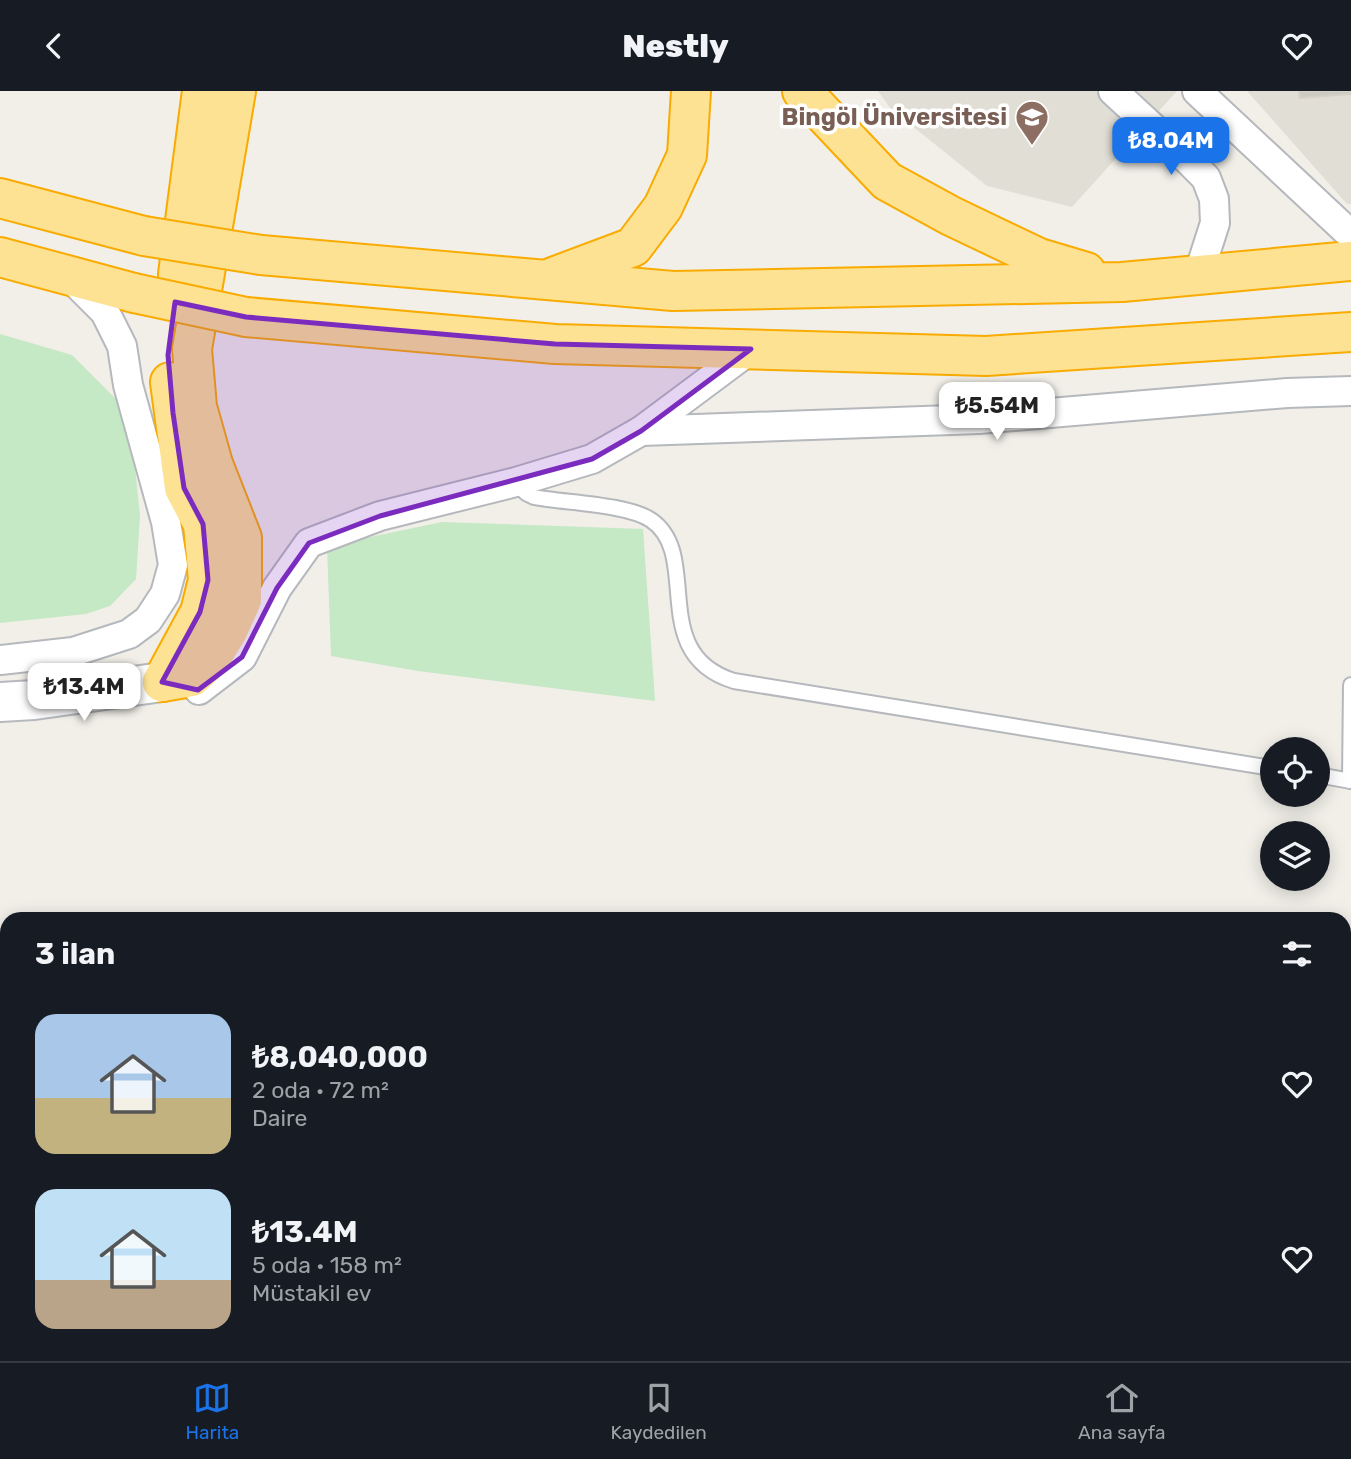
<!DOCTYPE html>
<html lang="tr">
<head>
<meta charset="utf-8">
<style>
  :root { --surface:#171b24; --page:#242831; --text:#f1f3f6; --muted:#9ea1a6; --line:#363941; --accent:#1a73e8 }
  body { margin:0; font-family:Rubik,sans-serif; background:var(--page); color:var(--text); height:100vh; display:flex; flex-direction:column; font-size:26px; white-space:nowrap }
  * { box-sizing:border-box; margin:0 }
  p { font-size:23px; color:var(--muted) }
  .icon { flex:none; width:38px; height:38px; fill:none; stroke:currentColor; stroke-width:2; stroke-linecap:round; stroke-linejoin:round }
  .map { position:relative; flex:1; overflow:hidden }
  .sheet { position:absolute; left:0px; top:821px; width:1351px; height:450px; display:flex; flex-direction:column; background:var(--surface); border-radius:21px 21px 0 0; box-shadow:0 4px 18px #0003 }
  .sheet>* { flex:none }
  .tools { position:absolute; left:1260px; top:646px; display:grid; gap:14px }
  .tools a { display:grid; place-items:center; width:70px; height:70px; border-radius:50%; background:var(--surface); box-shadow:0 4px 18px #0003; font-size:35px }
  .price { position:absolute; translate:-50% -60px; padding:0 16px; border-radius:14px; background:#fff; color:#222; font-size:23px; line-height:46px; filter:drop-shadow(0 2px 4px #0008) }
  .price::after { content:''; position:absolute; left:50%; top:42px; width:21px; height:16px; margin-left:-10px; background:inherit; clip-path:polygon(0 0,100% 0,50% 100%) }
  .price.active { background:var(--accent); color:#fff }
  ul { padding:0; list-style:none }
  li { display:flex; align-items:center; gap:21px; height:175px; padding:0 35px }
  li span { display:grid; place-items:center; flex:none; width:196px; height:140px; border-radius:21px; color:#555 }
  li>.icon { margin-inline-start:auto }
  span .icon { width:84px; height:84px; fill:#fffc; stroke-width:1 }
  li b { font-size:30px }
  h2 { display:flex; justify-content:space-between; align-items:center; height:84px; padding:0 35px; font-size:30px }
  header { display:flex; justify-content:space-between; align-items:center; height:91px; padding:0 35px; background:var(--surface); font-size:32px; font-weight:800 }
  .tab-bar { display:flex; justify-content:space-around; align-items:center; height:98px; border-top:2px solid var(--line); background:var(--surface); font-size:19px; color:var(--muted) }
  .tab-bar a { display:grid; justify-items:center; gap:4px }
  .tab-bar .active { color:var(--accent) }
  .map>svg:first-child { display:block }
  .education { fill:#e1ded6 }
  .green { fill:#c5e8c5 }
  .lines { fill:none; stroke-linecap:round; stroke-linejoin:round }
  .river { stroke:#aadaff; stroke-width:47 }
  .building { fill:#cccac5; stroke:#d6d1c6; stroke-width:2 }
  .lane-casing { stroke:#b5b8bc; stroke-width:18 }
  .street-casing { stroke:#b5b8bc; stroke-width:32 }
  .secondary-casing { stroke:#b6babf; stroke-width:42 }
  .highway-casing { stroke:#f9ab00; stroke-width:42 }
  .lane { stroke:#fff; stroke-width:14 }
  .street { stroke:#fff; stroke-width:28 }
  .secondary { stroke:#fff; stroke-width:38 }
  .highway { stroke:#fde293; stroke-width:38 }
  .highway-bridge-casing { stroke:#f9ab00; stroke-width:42; stroke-linecap:butt }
  .highway-bridge { stroke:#fde293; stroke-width:38 }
  .marked { fill:#7b2cbf; fill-opacity:0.2; stroke:#7b2cbf; stroke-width:5; stroke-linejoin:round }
  .labels { text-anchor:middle; stroke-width:7; stroke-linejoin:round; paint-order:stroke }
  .education-label { font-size:24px; font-weight:bold; fill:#785e54; stroke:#fff; text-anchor:end }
</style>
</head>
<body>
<header><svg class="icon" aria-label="back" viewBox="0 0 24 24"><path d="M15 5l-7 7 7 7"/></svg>Nestly<svg class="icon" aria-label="heart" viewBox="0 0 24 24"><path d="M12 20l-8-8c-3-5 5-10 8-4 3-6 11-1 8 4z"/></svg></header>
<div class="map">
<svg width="1351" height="1270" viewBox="0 0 1351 1270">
  <rect width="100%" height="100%" fill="#f1efe8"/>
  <g class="education">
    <polygon points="878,0 1177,0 1072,116 987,95 891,18"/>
    <polygon points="1247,0 1351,0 1351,113 1347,113"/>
  </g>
  <g class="green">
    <polygon points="0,243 72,264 117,309 131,339 140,424 136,488 110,515 86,523 0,532"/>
    <polygon points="442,431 643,438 655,610 418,580 331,565 327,455"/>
    <polygon points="0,925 7,926 7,1264 669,1264 654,1270 0,1270"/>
  </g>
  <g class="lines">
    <g class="river">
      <polyline points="1344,1115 1351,1116"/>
      <polyline points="856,1270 872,1264"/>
    </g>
  </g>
  <polygon class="building" points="1299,0 1351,0 1351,3 1300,7"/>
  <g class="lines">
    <defs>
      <g id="lane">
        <path d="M 516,391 L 526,402 L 534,406 C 565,412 627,413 651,429 C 703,464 646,563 734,590 L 1272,677"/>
        <polyline points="1318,684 1351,690"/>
        <polyline points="1350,690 1351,594"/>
      </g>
      <g id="street">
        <polyline points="1113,0 1189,70 1206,87 1214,108 1215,132 1198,185"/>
        <polyline points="1197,0 1351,144"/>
        <polyline points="641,340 979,328 1287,302 1351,300"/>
        <polyline points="0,569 73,561 129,543 148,529 165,503 173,474 166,431 128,294 122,255 105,221 69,185"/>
        <polyline points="199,599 242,566 277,497 309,452 380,425 516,391 592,368 641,340 751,258"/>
        <polyline points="0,930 7,931"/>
      </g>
      <polyline id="secondary" points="0,611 34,609 162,591"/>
      <g id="highway">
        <polyline points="802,0 887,90 951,125 1039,167 1086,181"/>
        <polyline points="0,107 144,145"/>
        <polyline points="261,164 673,200 1122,191 1351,170"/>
        <polyline points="0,166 134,202"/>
        <polyline points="178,183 202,0"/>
        <polyline points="553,186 633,156 663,116 687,64 691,0"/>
        <polyline points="246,226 555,253 986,265 1351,241"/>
        <polyline points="162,591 192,586 210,569 228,540 242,509 242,447 213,373 197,316 192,258 236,0"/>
        <polyline points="162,591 200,521 208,489 203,433 184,397 170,291"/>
      </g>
    </defs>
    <use href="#lane" class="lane-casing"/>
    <use href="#street" class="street-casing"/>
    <use href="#secondary" class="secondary-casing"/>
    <use href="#highway" class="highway-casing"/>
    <use href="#lane" class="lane"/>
    <use href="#street" class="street"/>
    <use href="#secondary" class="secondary"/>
    <use href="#highway" class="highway"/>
    <defs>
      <g id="highway-bridge">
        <polyline points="144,145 261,164"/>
        <polyline points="134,202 246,226"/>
      </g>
    </defs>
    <use href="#highway-bridge" class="highway-bridge-casing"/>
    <use href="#highway-bridge" class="highway-bridge"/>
  </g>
  <path class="marked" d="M 175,211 L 246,226 L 555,253 L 751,258 L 641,340 L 592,368 L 380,425 L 309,452 L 277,497 L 242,566 L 198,599 L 162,591 L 200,521 L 208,489 L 203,433 L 184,397 L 173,322 L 168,264 Z"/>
  <defs>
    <symbol id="university-pin" viewBox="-11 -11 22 30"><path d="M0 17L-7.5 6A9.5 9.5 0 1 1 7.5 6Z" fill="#8d6e63" stroke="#fff"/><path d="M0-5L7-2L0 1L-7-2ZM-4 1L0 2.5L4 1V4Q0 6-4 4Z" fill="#fff"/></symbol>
  </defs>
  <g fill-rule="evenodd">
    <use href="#university-pin" x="1013" y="7" width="38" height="52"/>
  </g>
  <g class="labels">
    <g class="education-label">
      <text x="1007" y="34">Bingöl Üniversitesi</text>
    </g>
  </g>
</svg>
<div class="tools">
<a><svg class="icon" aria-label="locate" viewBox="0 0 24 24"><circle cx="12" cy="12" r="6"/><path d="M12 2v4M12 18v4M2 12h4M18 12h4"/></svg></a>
<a><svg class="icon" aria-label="layers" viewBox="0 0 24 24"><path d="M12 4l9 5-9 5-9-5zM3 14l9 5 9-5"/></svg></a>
</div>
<b class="price active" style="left:1171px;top:86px">₺8.04M</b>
<b class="price" style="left:997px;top:351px">₺5.54M</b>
<b class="price" style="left:84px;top:632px">₺13.4M</b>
<section class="sheet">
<h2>3 ilan<svg class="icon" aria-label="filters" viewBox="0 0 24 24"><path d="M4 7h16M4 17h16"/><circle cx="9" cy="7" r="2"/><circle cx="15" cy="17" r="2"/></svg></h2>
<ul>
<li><span style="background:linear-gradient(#a9c7e8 60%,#c2b280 0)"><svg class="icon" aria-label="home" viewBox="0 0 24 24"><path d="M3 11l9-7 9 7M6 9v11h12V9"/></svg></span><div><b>₺8,040,000</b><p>2 oda · 72 m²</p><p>Daire</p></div><svg class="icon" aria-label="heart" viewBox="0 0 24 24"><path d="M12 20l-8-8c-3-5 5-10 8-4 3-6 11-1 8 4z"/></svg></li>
<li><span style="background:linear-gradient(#bfe0f5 65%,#b9a48a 0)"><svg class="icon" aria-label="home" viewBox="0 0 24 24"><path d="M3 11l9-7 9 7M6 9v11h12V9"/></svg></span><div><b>₺13.4M</b><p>5 oda · 158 m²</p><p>Müstakil ev</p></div><svg class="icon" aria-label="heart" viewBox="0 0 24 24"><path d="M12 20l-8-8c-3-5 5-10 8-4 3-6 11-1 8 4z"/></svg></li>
</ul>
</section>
</div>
<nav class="tab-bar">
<a class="active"><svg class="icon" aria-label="map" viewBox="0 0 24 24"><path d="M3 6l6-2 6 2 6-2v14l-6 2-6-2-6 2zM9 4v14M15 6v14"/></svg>Harita</a>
<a><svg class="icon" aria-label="saved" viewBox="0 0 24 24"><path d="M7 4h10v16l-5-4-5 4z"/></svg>Kaydedilen</a>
<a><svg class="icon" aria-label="home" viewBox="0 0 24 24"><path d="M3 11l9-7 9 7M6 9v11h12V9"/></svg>Ana sayfa</a>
</nav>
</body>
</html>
